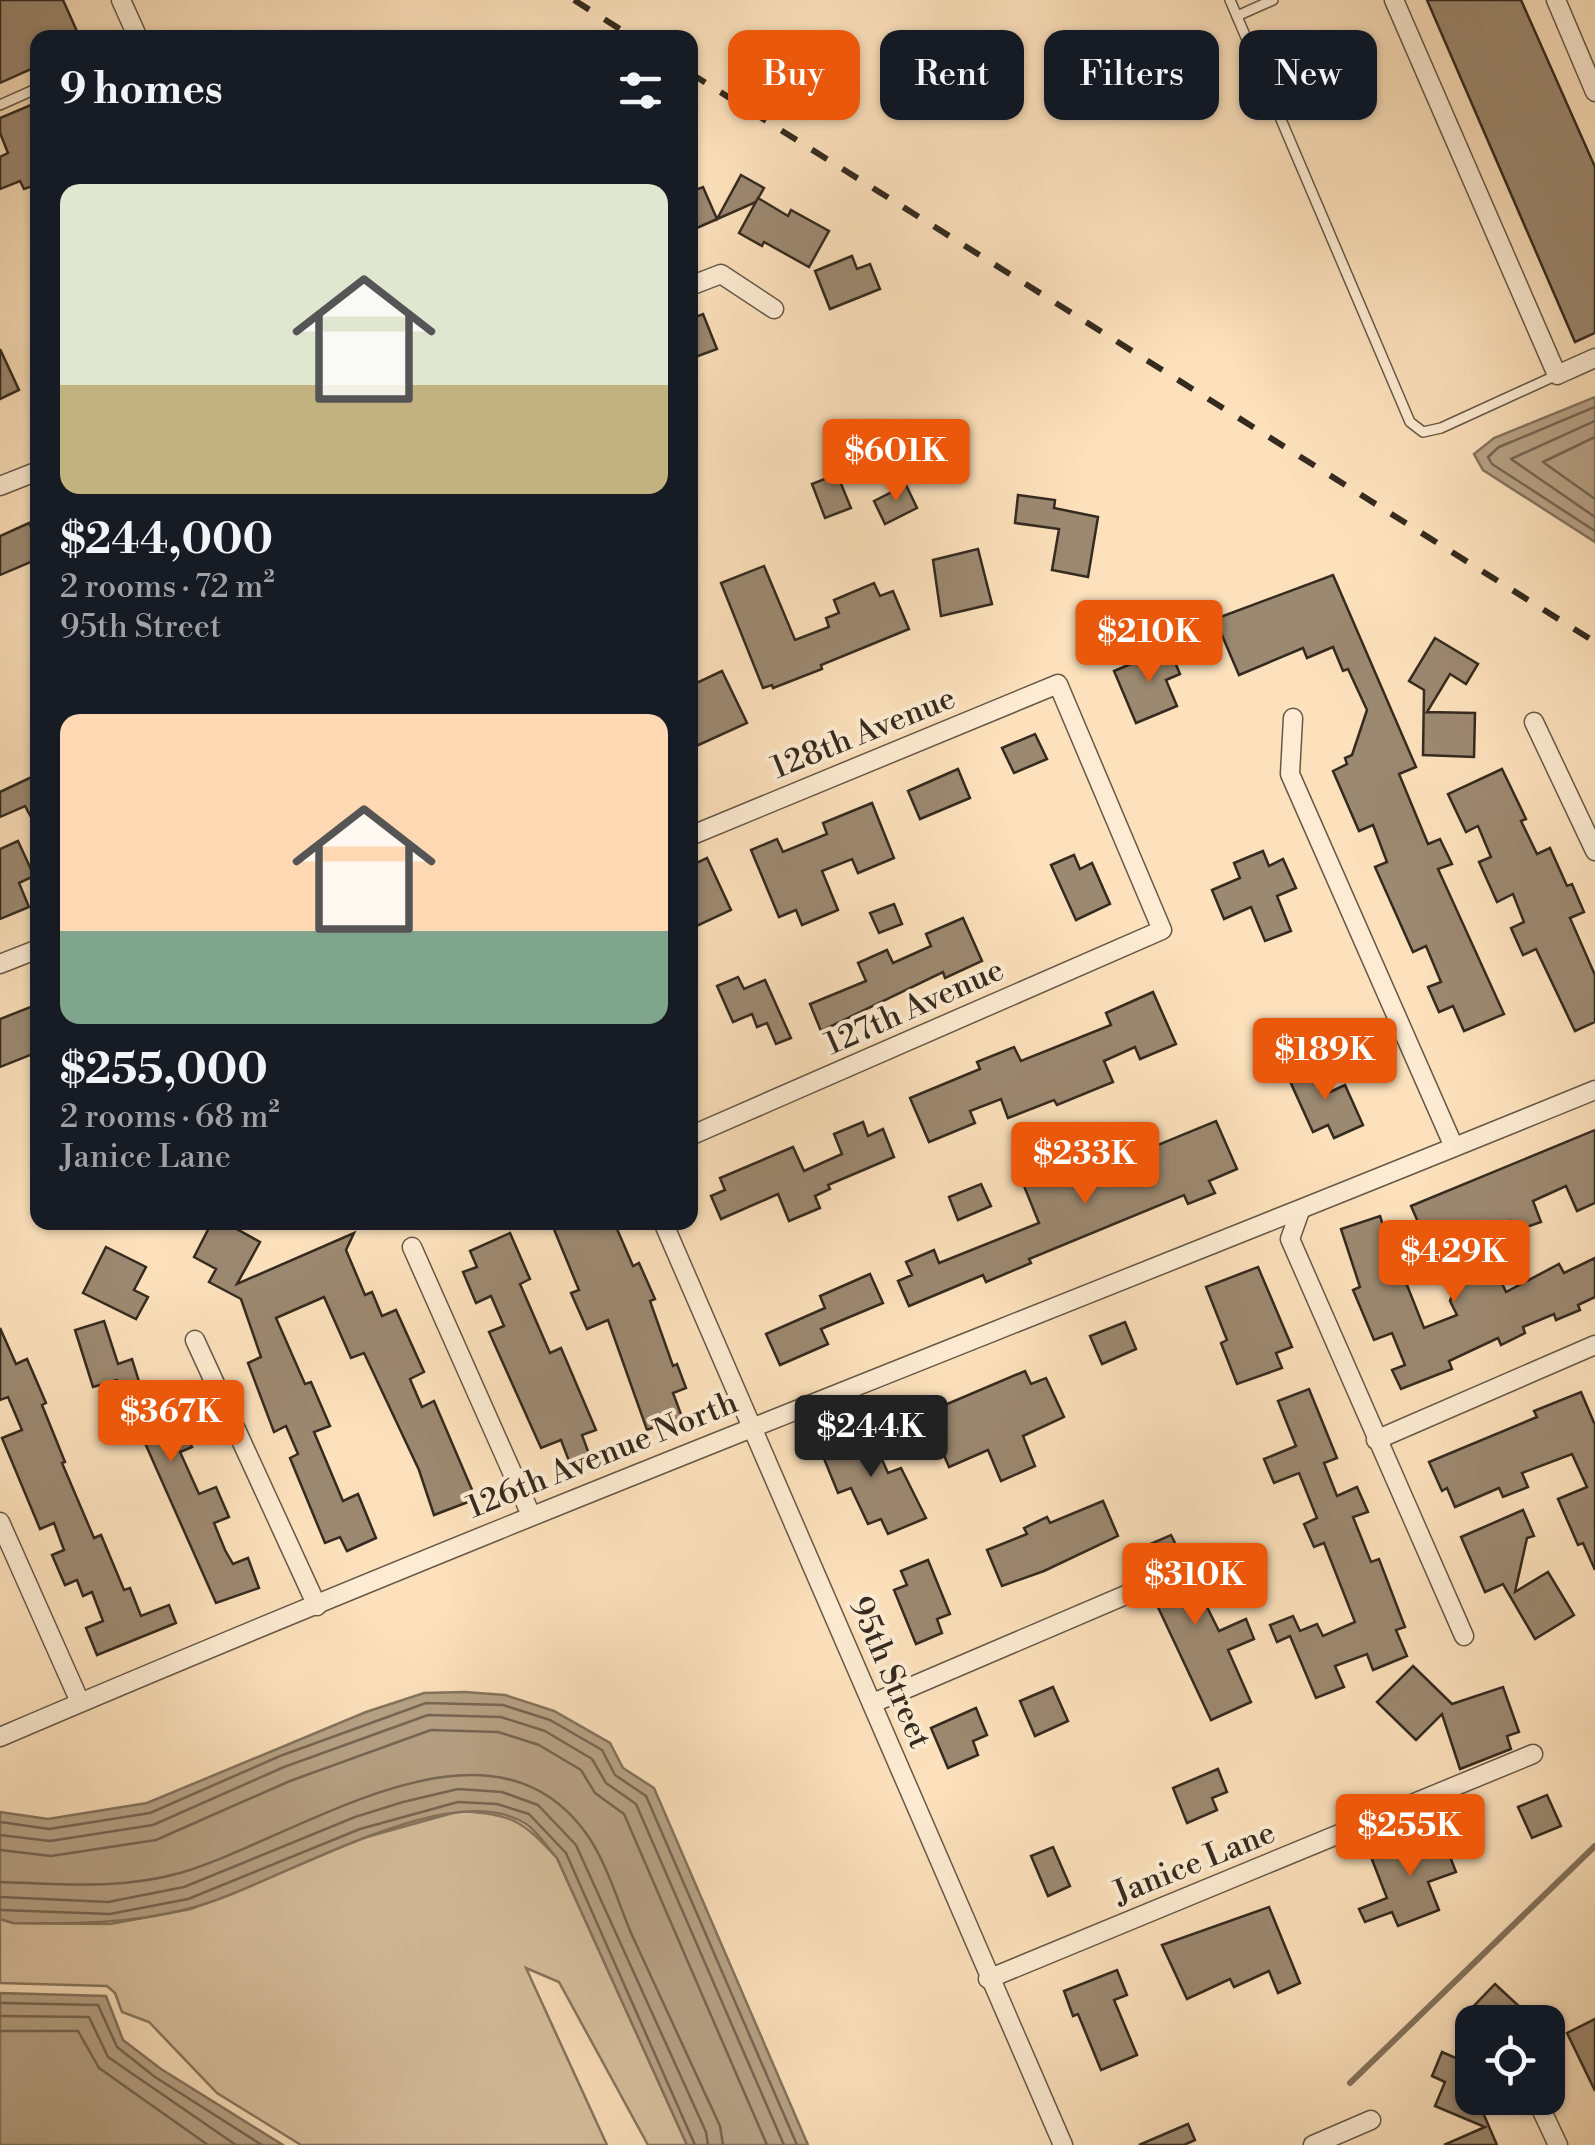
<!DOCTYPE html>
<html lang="en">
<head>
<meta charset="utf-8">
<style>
  :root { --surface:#171b24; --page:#20242c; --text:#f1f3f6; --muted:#9ea1a6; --accent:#ea580c }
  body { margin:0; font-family:"Libre Bodoni",serif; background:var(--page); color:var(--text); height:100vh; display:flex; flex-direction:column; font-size:38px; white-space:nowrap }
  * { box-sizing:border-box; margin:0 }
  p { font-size:32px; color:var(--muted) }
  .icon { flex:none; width:55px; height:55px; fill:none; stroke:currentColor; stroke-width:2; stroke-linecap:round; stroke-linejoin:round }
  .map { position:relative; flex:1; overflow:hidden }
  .side { position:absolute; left:30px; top:30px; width:668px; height:1200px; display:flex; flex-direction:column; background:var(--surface); border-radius:20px; box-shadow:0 2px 8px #0004 }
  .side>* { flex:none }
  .top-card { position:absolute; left:728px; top:30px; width:718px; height:90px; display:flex; gap:20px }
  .controls { position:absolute; left:1455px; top:2005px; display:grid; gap:20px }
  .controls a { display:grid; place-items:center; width:110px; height:110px; border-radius:20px; background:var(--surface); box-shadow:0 2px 8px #0004; font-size:50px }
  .price { position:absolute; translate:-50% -85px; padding:0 22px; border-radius:10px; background:var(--accent); color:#fff; font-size:32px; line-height:65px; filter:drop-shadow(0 2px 5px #0008) }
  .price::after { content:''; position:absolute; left:50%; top:60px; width:30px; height:22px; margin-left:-15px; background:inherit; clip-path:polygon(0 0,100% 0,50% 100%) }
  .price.current { background:#222; color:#fff }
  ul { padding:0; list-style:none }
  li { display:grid; align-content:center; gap:20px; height:530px; padding:0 30px }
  li span { display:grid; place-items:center; height:310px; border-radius:20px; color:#555 }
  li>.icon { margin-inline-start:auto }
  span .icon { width:180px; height:180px; fill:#fffc; stroke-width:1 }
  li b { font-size:42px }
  h2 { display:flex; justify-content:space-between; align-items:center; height:120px; padding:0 30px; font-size:42px }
  .pill { padding:0 35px; border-radius:20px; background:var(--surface); box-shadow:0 2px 8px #0004; font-size:35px; line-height:90px }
  .pill.current { background:var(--accent); color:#fff }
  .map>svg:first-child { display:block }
  .green { fill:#dac2a1; stroke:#887660; stroke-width:2.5 }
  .water { fill:#b8a387; stroke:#84735d; stroke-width:2.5 }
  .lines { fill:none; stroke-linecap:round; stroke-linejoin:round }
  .shore { stroke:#766653; stroke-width:2.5 }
  .stream { stroke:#84735d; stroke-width:6 }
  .building { fill:#9c8971; stroke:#352a1f; stroke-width:2.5 }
  .lane-casing { stroke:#675846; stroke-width:12 }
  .street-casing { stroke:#675846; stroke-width:21 }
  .lane { stroke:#fdecd3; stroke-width:9 }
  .street { stroke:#fdecd3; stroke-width:18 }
  .rail { stroke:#352a1f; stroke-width:6; stroke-dasharray:18 18; stroke-linecap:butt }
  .labels { text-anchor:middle; stroke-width:8; stroke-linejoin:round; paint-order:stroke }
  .street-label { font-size:32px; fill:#352a1f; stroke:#fdecd3 }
</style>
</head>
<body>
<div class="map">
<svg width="1595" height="2145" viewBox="0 0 1595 2145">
  <rect width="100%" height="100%" fill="#fce1bc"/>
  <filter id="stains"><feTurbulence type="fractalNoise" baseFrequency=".002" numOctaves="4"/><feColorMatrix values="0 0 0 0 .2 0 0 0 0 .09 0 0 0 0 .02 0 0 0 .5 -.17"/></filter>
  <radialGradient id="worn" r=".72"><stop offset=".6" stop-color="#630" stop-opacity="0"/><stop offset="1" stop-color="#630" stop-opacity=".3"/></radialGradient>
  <path class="green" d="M 460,1811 C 513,1815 521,1819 557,1858 L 687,2145 L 648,2145 L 559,1982 L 526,1968 L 607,2145 L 301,2145 L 217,2093 L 149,2022 L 122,2012 L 115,1993 L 107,1986 L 0,1983 L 0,1919 L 13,1923 L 110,1924 L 191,1909 L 363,1838 Z"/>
  <g class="water">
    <polygon points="1595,397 1595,542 1483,470 1474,454 1494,438"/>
    <path d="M 465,1692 L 505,1695 L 554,1711 L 610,1743 L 623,1768 L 654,1788 L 808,2145 L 687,2145 L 557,1858 C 548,1848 538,1832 526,1824 C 447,1773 270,1890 187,1909 C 129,1924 73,1924 13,1923 L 0,1919 L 0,1812 L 48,1819 L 147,1803 L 366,1712 L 424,1693 Z"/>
    <polygon points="0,1993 106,1996 123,2040 161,2069 283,2145 0,2145"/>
  </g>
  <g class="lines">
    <g class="shore">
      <polyline points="1595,407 1499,447 1488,457 1492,464 1595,531"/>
      <polyline points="1595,421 1511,459 1595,517"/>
      <polyline points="1595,437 1543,462 1595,499"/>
      <polyline points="0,1822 49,1829 150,1813 280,1756 426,1703 503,1705 550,1720 602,1750 615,1775 646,1796 797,2145"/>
      <polyline points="0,1835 50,1841 153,1825 284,1767 428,1715 501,1717 545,1731 592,1759 606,1783 636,1804 784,2145"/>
      <polyline points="0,1850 51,1856 156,1840 290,1781 431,1730 498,1732 539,1745 581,1770 595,1793 624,1814 767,2145"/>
      <path d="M 0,1882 C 61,1884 119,1890 180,1873 C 299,1838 490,1695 588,1836 C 607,1864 618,1902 631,1933 C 660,1997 690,2061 720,2126 L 723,2145"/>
      <polyline points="0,1897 108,1902 184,1887 355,1817 403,1802 458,1789 502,1792 538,1805 576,1845 706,2132 708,2145"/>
      <polyline points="0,1910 110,1914 188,1899 360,1829 458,1802 497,1804 529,1814 566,1853 695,2145"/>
      <polyline points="0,2003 98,2005 117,2047 155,2077 262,2145"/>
      <polyline points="0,2016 89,2017 108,2057 236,2145"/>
      <polyline points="0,2031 78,2031 99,2068 208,2145"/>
    </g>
    <polyline class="stream" points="1350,2083 1595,1846"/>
  </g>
  <g class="building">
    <polygon points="0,0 63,0 80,38 38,38 38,66 0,83"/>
    <polygon points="1427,0 1521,0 1595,167 1595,333 1575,342"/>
    <polygon points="38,102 38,184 24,189 20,181 0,189 0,157 8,153 0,133 0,118"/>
    <polygon points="741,175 764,188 756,202 690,231 690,192 703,187 717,219"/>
    <polygon points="758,198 788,216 791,210 829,231 809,267 764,242 762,246 739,233"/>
    <polygon points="852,256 857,269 870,264 880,289 830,309 815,271"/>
    <polygon points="703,314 717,349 690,359 690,319"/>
    <polygon points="0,349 19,390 0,399"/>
    <polygon points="837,474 851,508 825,518 812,484"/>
    <polygon points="906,485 917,508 885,524 874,501"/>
    <polygon points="1018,495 1055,500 1054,508 1098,517 1088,577 1052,570 1059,529 1015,523"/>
    <polygon points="29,523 38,542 38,559 0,575 0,536"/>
    <polygon points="978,549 992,604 941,616 933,560"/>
    <polygon points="764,566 795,640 829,627 826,618 839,613 834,600 874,583 880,596 893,591 909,629 821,665 822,669 773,688 772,685 763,688 721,583"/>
    <polygon points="1333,575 1416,767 1399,774 1428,844 1440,839 1452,864 1438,869 1504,1014 1464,1031 1453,1006 1439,1012 1428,987 1441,982 1426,946 1413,952 1375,867 1387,862 1373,825 1359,831 1333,771 1347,764 1345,758 1352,755 1367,710 1348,669 1343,671 1333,647 1307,658 1303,648 1239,675 1215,619"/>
    <polygon points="1435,638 1478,664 1466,684 1450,674 1427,712 1475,713 1474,757 1423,755 1424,690 1409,681"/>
    <polygon points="1169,648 1180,674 1166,680 1177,706 1136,723 1114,671"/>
    <polygon points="722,671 747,723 694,747 690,738 690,686"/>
    <polygon points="1035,734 1047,759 1014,773 1002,748"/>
    <polygon points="958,769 970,798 920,819 908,791"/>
    <polygon points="1502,769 1526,819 1521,821 1537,854 1550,848 1567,886 1572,884 1584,912 1570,918 1595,975 1595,1022 1575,1031 1536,949 1523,955 1511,928 1524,922 1513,894 1497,902 1479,862 1491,857 1478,826 1466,832 1448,794"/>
    <polygon points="38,774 38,830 25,806 0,817 0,792"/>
    <polygon points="872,803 894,858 858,873 852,859 822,871 838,910 802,925 796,910 779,917 751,850 777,839 783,852 827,834 823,823"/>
    <polygon points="18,841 34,876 19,883 29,907 0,919 0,849"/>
    <polygon points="1263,851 1269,866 1283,859 1296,888 1277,896 1291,931 1265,941 1251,907 1224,919 1212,890 1240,878 1234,863"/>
    <polygon points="1074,855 1080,869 1092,863 1110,904 1076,920 1051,865"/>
    <polygon points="707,858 731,910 690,929 690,866"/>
    <polygon points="894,904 902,924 879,933 870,913"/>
    <polygon points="963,918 982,961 945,978 943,972 821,1031 810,1004 866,981 858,963 887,950 893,963 931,946 926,934"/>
    <polygon points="738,977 744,989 765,980 791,1038 776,1044 767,1023 757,1027 752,1014 733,1022 717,986"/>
    <polygon points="1153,992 1176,1044 1140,1059 1135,1047 1104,1061 1113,1082 1057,1105 1054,1100 1008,1118 1001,1099 970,1111 975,1123 929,1142 910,1098 980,1069 977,1062 1014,1047 1021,1061 1111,1025 1106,1013"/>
    <polygon points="38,1004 38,1052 0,1067 0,1019"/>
    <polygon points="1318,1065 1330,1092 1345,1085 1363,1125 1334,1138 1328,1125 1313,1132 1289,1079"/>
    <polygon points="1216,1121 1237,1169 1209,1181 1215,1193 1188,1204 1184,1195 1029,1259 1031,1263 986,1282 983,1275 909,1306 898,1281 912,1275 906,1262 934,1250 939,1263 1039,1223 1024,1186 1060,1171 1066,1185 1101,1171 1088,1143 1112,1133 1124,1159"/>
    <polygon points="863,1122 868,1136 883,1129 894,1157 828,1185 830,1189 815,1196 820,1208 789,1221 778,1194 721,1219 711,1196 725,1190 720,1178 793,1147 804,1171 842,1154 834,1134"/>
    <polygon points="1595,1130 1595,1203 1577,1211 1566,1186 1533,1201 1541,1222 1515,1231 1511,1221 1481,1233 1458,1246 1463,1259 1439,1270 1411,1206"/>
    <polygon points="981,1184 991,1206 958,1220 949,1197"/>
    <polygon points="1380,1216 1398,1271 1401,1270 1424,1328 1457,1315 1450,1301 1465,1264 1470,1275 1493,1263 1506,1292 1559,1264 1564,1273 1595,1258 1595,1297 1578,1305 1580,1310 1556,1320 1554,1314 1523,1327 1525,1333 1501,1345 1498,1338 1449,1361 1452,1369 1401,1389 1392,1370 1405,1365 1392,1333 1374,1340 1353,1290 1360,1287 1341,1229"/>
    <polygon points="212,1222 224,1222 260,1242 237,1284 354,1233 346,1250 365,1295 372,1292 382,1316 396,1310 424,1372 410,1379 422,1407 434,1401 476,1499 434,1515 419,1470 364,1353 351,1358 324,1297 276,1318 305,1384 311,1382 330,1426 314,1432 343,1501 358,1494 376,1538 347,1551 340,1537 325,1543 290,1458 298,1454 286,1426 274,1432 248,1363 261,1357 241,1299 209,1282 216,1269 194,1257"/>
    <polygon points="551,1222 614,1222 633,1266 639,1263 655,1299 650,1301 673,1366 677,1364 686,1388 673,1393 682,1417 647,1430 608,1320 587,1329 571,1293 579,1290"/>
    <polygon points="510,1233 530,1279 520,1284 550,1353 561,1348 596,1430 582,1435 589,1454 569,1461 561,1440 541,1448 489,1332 504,1326 491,1296 476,1303 463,1272 477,1267 470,1251"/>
    <polygon points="106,1247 146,1267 134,1290 148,1297 136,1319 83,1293"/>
    <polygon points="1258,1267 1292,1347 1276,1353 1282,1368 1237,1384 1221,1343 1227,1340 1206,1287"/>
    <polygon points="870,1274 883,1303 821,1329 828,1344 780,1365 766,1334 825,1308 820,1296"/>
    <polygon points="104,1321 118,1364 132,1359 142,1391 152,1387 158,1402 171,1397 192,1447 180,1452 199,1494 216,1487 229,1517 214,1523 225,1550 233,1564 248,1558 259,1588 216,1603 117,1380 93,1387 75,1330"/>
    <polygon points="1125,1322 1136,1349 1102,1364 1090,1336"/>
    <polygon points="0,1328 16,1364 27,1359 46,1403 42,1405 65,1462 62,1463 94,1538 101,1535 124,1590 130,1588 141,1616 169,1605 176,1623 97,1655 86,1628 103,1621 92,1592 83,1596 77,1580 65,1585 52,1555 64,1550 54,1523 40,1529 2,1438 22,1430 8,1397 0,1400"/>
    <polygon points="1025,1371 1031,1384 1046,1378 1064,1417 1023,1436 1035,1466 1001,1481 988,1450 949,1467 926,1413"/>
    <polygon points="1309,1389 1337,1458 1324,1463 1337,1496 1357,1487 1368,1512 1353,1517 1371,1562 1379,1559 1405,1627 1396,1630 1407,1656 1373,1670 1367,1654 1335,1666 1344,1687 1316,1698 1290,1636 1277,1642 1270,1625 1293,1616 1300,1631 1317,1624 1323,1636 1355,1622 1324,1543 1314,1547 1304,1524 1317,1518 1299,1473 1274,1483 1264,1459 1296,1446 1278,1401"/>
    <polygon points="1581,1392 1595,1425 1595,1570 1583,1543 1578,1545 1558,1499 1587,1487 1572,1454 1522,1473 1528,1487 1503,1497 1499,1488 1455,1507 1447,1488 1442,1491 1429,1462 1537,1417 1534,1411"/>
    <polygon points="866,1424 888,1473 901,1468 926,1518 888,1534 881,1519 868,1524 851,1488 838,1493 818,1444"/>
    <polygon points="1103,1501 1118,1536 1044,1571 1002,1586 987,1550 1027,1534 1024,1528 1047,1517 1050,1523"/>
    <polygon points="1523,1510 1534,1536 1527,1538 1515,1592 1548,1572 1574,1615 1535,1639 1503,1584 1485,1592 1461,1537"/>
    <polygon points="1171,1535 1219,1631 1246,1619 1254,1639 1228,1650 1251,1702 1211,1720 1132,1552"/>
    <polygon points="928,1560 950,1614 937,1619 942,1633 916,1644 894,1590 907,1585 901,1571"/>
    <polygon points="1413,1666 1452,1704 1503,1687 1519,1732 1507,1736 1511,1749 1460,1769 1442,1714 1416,1740 1377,1702"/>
    <polygon points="1053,1687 1068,1721 1035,1736 1020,1701"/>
    <polygon points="976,1708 987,1735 973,1741 978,1755 948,1768 931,1728"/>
    <polygon points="1218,1769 1227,1792 1212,1798 1217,1810 1187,1823 1173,1788"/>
    <polygon points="1547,1795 1561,1826 1532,1838 1518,1807"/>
    <polygon points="1440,1831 1456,1872 1428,1882 1439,1910 1398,1926 1392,1912 1365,1922 1359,1909 1387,1898 1371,1857"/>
    <polygon points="1053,1847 1070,1886 1048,1896 1031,1856"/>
    <polygon points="1269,1907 1300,1983 1278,1993 1269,1971 1234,1987 1230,1979 1187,1999 1162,1945"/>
    <polygon points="1117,1970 1127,1995 1114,2000 1137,2055 1101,2070 1078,2014 1073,2016 1064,1991"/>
    <polygon points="1495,1984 1536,2022 1476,2022 1467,2013"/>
    <polygon points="1595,2019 1595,2091 1567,2033"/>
    <polygon points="1442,2052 1472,2065 1472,2098 1486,2098 1481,2108 1497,2145 1444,2145 1485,2127 1435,2106 1445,2082 1432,2076"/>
    <polygon points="1188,2124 1195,2140 1184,2145 1139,2145"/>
  </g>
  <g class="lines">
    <defs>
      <g id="lane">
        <polyline points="1230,0 1410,422 1423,432 1441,428 1557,375"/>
        <polyline points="1237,16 1273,0"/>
        <polyline points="0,105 38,88"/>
      </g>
      <g id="street">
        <polyline points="121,0 138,38"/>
        <polyline points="1394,0 1557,375 1595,358"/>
        <polyline points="1556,0 1595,92"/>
        <polyline points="690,286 721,274 774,309"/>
        <polyline points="0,486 38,471"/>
        <polyline points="1293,718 1290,774 1454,1147"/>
        <polyline points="1534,722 1595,851"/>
        <polyline points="690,836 1058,684 1162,930 690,1136"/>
        <polyline points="0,964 38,949"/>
        <polyline points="1300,1211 1290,1239 1464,1636"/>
        <polyline points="663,1222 1063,2145"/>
        <polyline points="412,1247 531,1515"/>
        <polyline points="195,1340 317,1606"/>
        <polyline points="1376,1440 1595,1345"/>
        <polyline points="0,1522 80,1702"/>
        <polyline points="873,1703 1135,1591"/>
        <path d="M 0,1737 C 528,1511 1064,1307 1595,1090"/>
        <polyline points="988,1979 1533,1754"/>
        <polyline points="1542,2111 1558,2145"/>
        <polyline points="1313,2145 1371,2120"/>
      </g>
    </defs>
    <use href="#lane" class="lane-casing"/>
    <use href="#street" class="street-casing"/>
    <use href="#lane" class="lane"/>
    <use href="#street" class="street"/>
    <g class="rail">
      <polyline points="574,0 634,38"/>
      <polyline points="690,73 1595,642"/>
    </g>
  </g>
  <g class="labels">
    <g class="street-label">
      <text transform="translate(863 732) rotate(-22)" y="11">128th Avenue</text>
      <text transform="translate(914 1006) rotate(-24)" y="11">127th Avenue</text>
      <text transform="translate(602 1454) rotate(-22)" y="11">126th Avenue North</text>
      <text transform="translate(891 1672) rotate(67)" y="11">95th Street</text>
      <text transform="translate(1194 1862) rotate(-22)" y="11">Janice Lane</text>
    </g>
  </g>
  <rect width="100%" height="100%" filter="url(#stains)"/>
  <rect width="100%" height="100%" fill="url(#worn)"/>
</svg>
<div class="controls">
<a><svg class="icon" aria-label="locate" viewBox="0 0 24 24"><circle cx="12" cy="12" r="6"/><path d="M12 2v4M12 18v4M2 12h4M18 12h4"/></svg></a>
</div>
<b class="price" style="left:896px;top:504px">$601K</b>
<b class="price" style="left:1149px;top:685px">$210K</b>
<b class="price" style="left:1325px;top:1103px">$189K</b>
<b class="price" style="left:1085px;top:1207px">$233K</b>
<b class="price" style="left:1454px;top:1305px">$429K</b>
<b class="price" style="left:171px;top:1465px">$367K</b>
<b class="price current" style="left:871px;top:1480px">$244K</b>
<b class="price" style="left:1195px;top:1628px">$310K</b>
<b class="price" style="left:1410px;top:1879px">$255K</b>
<div class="top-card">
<a class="pill current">Buy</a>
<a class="pill">Rent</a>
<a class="pill">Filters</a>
<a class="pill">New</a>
</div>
<section class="side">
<h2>9 homes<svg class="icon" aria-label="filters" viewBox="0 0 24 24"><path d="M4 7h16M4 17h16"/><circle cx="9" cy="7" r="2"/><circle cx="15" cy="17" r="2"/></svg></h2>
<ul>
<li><span style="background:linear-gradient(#dfe7d0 65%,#c2b280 0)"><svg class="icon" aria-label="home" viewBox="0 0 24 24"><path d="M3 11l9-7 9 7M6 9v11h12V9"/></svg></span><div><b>$244,000</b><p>2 rooms · 72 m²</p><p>95th Street</p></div></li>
<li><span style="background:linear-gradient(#ffd9b3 70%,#7fa58c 0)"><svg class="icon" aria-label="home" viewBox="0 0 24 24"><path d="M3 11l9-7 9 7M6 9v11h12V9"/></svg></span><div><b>$255,000</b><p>2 rooms · 68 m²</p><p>Janice Lane</p></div></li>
</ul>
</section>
</div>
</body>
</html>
